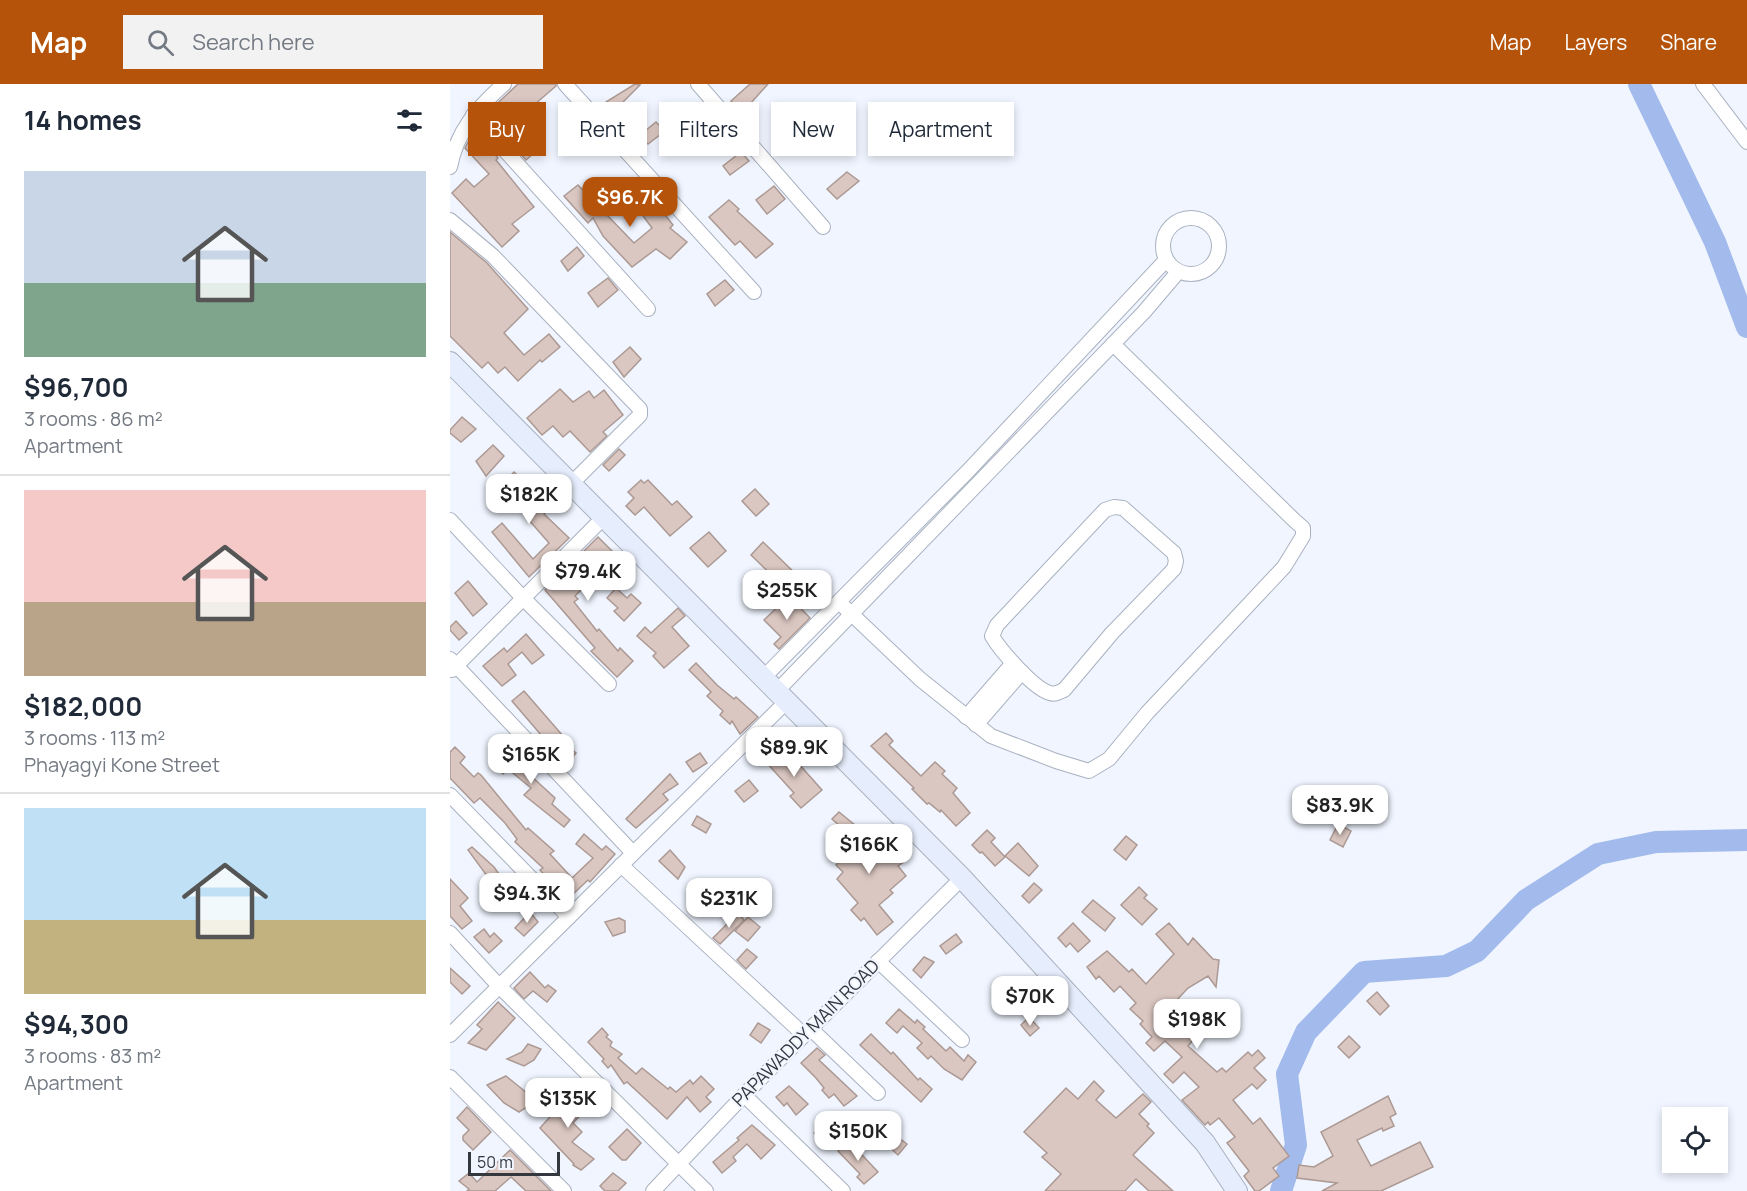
<!DOCTYPE html>
<html lang="en">
<head>
<meta charset="utf-8">
<style>
  :root { --surface:#fff; --page:#f2f2f3; --text:#1f2937; --muted:#747a83; --line:#e0e1e3; --accent:#b45309 }
  body { margin:0; font-family:Manrope,sans-serif; background:var(--page); color:var(--text); height:100vh; display:flex; flex-direction:column; font-size:22px; white-space:nowrap }
  * { box-sizing:border-box; margin:0 }
  p { font-size:20px; color:var(--muted) }
  .icon { flex:none; width:33px; height:33px; fill:none; stroke:currentColor; stroke-width:2; stroke-linecap:round; stroke-linejoin:round }
  .map { position:relative; flex:1; overflow:hidden }
  .panel { display:flex; flex-direction:column; background:var(--surface); width:450px }
  .panel>* { flex:none }
  .banner { position:absolute; left:18px; top:18px; width:570px; height:54px; display:flex; gap:12px }
  .fabs { position:absolute; left:1212px; top:1023px; display:grid; gap:12px }
  .fabs a { display:grid; place-items:center; width:66px; height:66px; border-radius:0px; background:var(--surface); box-shadow:0 3px 9px #0003; font-size:30px }
  .scale { position:absolute; left:18px; bottom:15px; width:92px; box-sizing:border-box; padding-left:6px; border:3px solid #34373d; border-top:0; font-size:16px; line-height:21px; white-space:nowrap; color:#34373d; -webkit-text-stroke:4px #f0f5ff; paint-order:stroke }
  .price { position:absolute; translate:-50% -51px; padding:0 14px; border-radius:12px; background:#fff; color:#222; font-size:20px; line-height:39px; filter:drop-shadow(0 2px 3px #0008) }
  .price::after { content:''; position:absolute; left:50%; top:36px; width:18px; height:14px; margin-left:-9px; background:inherit; clip-path:polygon(0 0,100% 0,50% 100%) }
  .price.selected { background:var(--accent); color:#fff }
  ul { padding:0; list-style:none }
  li { display:grid; align-content:center; gap:12px; height:318px; padding:0 24px }
  li+li { border-top:2px solid var(--line) }
  li span { display:grid; place-items:center; height:186px; border-radius:0px; color:#555 }
  li>.icon { margin-inline-start:auto }
  span .icon { width:108px; height:108px; fill:#fffc; stroke-width:1 }
  li b { font-size:26px }
  h2 { display:flex; justify-content:space-between; align-items:center; height:72px; padding:0 24px; font-size:26px }
  .pill { padding:0 21px; border-radius:0px; background:var(--surface); box-shadow:0 3px 9px #0003; font-size:21px; line-height:54px }
  .pill.selected { background:var(--accent); color:#fff }
  header { display:flex; align-items:center; gap:36px; box-sizing:border-box; height:84px; padding:0 30px; background:var(--accent); color:#fff }
  header strong { font-size:28px }
  nav { display:flex; gap:33px; margin-inline-start:auto; font-size:21px }
  .search { width:420px; height:54px; background:var(--page); display:flex; align-items:center; gap:15px; box-sizing:border-box; padding:0 21px; border-radius:0px; color:var(--muted); font-size:22px }
  main { display:flex; flex:1; min-height:0 }
  .map>svg:first-child { display:block }
  .lines { fill:none; stroke-linecap:round; stroke-linejoin:round }
  .river { stroke:#a2baec; stroke-width:22 }
  .building { fill:#dbc7c1; stroke:#ac9993; stroke-width:1.5 }
  .street-casing { stroke:#a9b1c0; stroke-width:16 }
  .secondary-casing { stroke:#a9b1c0; stroke-width:22 }
  .street { stroke:#fff; stroke-width:14 }
  .secondary { stroke:#e6edfc; stroke-width:20 }
  .labels { text-anchor:middle; stroke-width:4.5; stroke-linejoin:round; paint-order:stroke }
  .street-label { font-size:18px; fill:#34373d; stroke:#f0f5ff }
</style>
</head>
<body>
<header>
<strong>Map</strong>
<div class="search"><svg class="icon" aria-label="search" viewBox="0 0 24 24"><circle cx="10" cy="10" r="6"/><path d="M15 15l6 6"/></svg>Search here</div>
<nav><a>Map</a><a>Layers</a><a>Share</a></nav>
</header>
<main>
<section class="panel">
<h2>14 homes<svg class="icon" aria-label="filters" viewBox="0 0 24 24"><path d="M4 7h16M4 17h16"/><circle cx="9" cy="7" r="2"/><circle cx="15" cy="17" r="2"/></svg></h2>
<ul>
<li><span style="background:linear-gradient(#c9d6e8 60%,#7fa58c 0)"><svg class="icon" aria-label="home" viewBox="0 0 24 24"><path d="M3 11l9-7 9 7M6 9v11h12V9"/></svg></span><div><b>$96,700</b><p>3 rooms · 86 m²</p><p>Apartment</p></div></li>
<li><span style="background:linear-gradient(#f6c9c9 60%,#b9a48a 0)"><svg class="icon" aria-label="home" viewBox="0 0 24 24"><path d="M3 11l9-7 9 7M6 9v11h12V9"/></svg></span><div><b>$182,000</b><p>3 rooms · 113 m²</p><p>Phayagyi Kone Street</p></div></li>
<li><span style="background:linear-gradient(#bfe0f5 60%,#c2b280 0)"><svg class="icon" aria-label="home" viewBox="0 0 24 24"><path d="M3 11l9-7 9 7M6 9v11h12V9"/></svg></span><div><b>$94,300</b><p>3 rooms · 83 m²</p><p>Apartment</p></div></li>
</ul>
</section>
<div class="map">
<svg width="1297" height="1107" viewBox="0 0 1297 1107">
  <rect width="100%" height="100%" fill="#f0f5ff"/>
  <g class="lines">
    <g class="river">
      <polyline points="1189,0 1265,158 1297,243"/>
      <polyline points="831,1107 846,1061 837,990 856,948 914,888 996,882 1027,867 1076,816 1148,770 1206,758 1297,756"/>
    </g>
  </g>
  <g class="building">
    <polygon points="68,0 106,0 106,2 70,33 77,42 73,45 90,64 76,76 36,30"/>
    <polygon points="185,0 190,1 163,28 156,18"/>
    <polygon points="300,0 318,0 292,29 281,17"/>
    <polygon points="206,38 215,47 198,60 189,52"/>
    <polygon points="24,46 48,74 46,76 84,123 62,140 69,147 52,163 2,109 16,95 24,103 39,90 15,64"/>
    <polygon points="291,68 299,77 280,91 273,82"/>
    <polygon points="397,88 409,97 387,115 377,105"/>
    <polygon points="128,101 184,159 202,144 188,125 183,130 178,121 191,110 203,124 216,132 223,141 220,144 237,158 220,175 206,165 182,183 153,152 143,134 138,139 114,112"/>
    <polygon points="324,102 335,115 317,130 306,116"/>
    <polygon points="279,116 289,125 287,127 323,160 306,174 290,157 285,161 259,133"/>
    <polygon points="0,148 37,179 78,225 54,249 74,271 99,250 110,263 92,278 90,276 68,297 55,283 48,289 38,278 32,284 0,252"/>
    <polygon points="127,163 134,172 118,187 111,177"/>
    <polygon points="158,194 168,206 148,223 138,209"/>
    <polygon points="275,196 284,206 265,222 257,210"/>
    <polygon points="180,263 191,275 174,293 163,278"/>
    <polygon points="110,305 123,318 139,307 144,314 154,306 173,331 153,348 157,352 140,368 120,347 113,353 103,342 92,351 77,334"/>
    <polygon points="12,333 26,345 11,358 0,349 0,346"/>
    <polygon points="43,361 54,372 36,392 26,377"/>
    <polygon points="169,365 175,371 159,387 153,381"/>
    <polygon points="64,388 79,402 81,401 93,414 90,416 99,426 94,430 119,454 79,493 42,448 52,439 83,475 99,459 50,403"/>
    <polygon points="191,396 194,399 198,396 222,421 227,417 242,433 220,452 194,423 185,431 176,422 184,414 178,408"/>
    <polygon points="305,405 319,420 306,432 292,417"/>
    <polygon points="259,448 276,467 258,483 240,464"/>
    <polygon points="148,453 166,471 125,512 128,515 124,518 147,547 149,545 168,567 170,564 183,577 167,593 141,567 145,564 95,506"/>
    <polygon points="313,458 355,499 342,511 301,471"/>
    <polygon points="18,497 37,520 23,532 5,509"/>
    <polygon points="166,504 177,514 181,510 191,519 174,537 164,527 168,524 157,514"/>
    <polygon points="339,512 360,534 329,565 324,560 331,553 314,536"/>
    <polygon points="228,524 235,532 222,543 239,562 214,584 203,572 206,569 187,552 195,543 201,549"/>
    <polygon points="6,537 17,549 9,556 0,546 0,543"/>
    <polygon points="76,550 94,571 82,580 72,568 58,580 66,591 52,602 33,582 54,564 57,568"/>
    <polygon points="246,579 267,601 284,615 286,613 308,633 290,650 282,637 280,640 270,631 273,627 257,612 261,608 239,586"/>
    <polygon points="74,607 113,652 110,655 126,669 116,680 62,617"/>
    <polygon points="436,649 443,657 439,661 471,692 485,678 495,687 492,690 507,704 503,709 520,729 506,742 491,726 490,728 479,719 477,720 462,705 464,704 421,662"/>
    <polygon points="5,663 15,673 10,679 24,693 28,689 31,691 76,746 78,744 104,767 100,770 122,794 143,774 126,760 134,750 152,766 156,762 165,770 140,798 138,796 120,813 105,797 102,800 90,786 93,784 65,758 67,755 55,739 30,714 24,719 0,694 0,668"/>
    <polygon points="59,663 70,674 67,677 83,690 81,692 105,714 102,720 120,736 114,743 74,711 81,704 58,685 53,690 43,679"/>
    <polygon points="328,665 336,674 342,669 348,679 372,706 351,724 340,712 344,709 315,677"/>
    <polygon points="250,669 257,679 243,688 236,678"/>
    <polygon points="220,690 228,700 213,710 218,716 186,744 176,735"/>
    <polygon points="299,696 308,707 294,718 285,707"/>
    <polygon points="389,728 416,750 419,747 443,772 447,768 455,777 448,782 456,792 440,806 443,809 429,821 443,838 427,851 414,834 411,837 401,826 408,819 387,795 393,788 386,781 408,759 382,735"/>
    <polygon points="247,732 261,740 256,749 242,741"/>
    <polygon points="888,740 901,747 893,763 880,756"/>
    <polygon points="537,746 545,754 541,758 555,773 545,782 532,768 530,769 522,761"/>
    <polygon points="676,752 687,761 676,776 664,766"/>
    <polygon points="568,759 588,782 579,792 555,772"/>
    <polygon points="22,763 44,783 56,800 48,807 18,766"/>
    <polygon points="220,766 235,783 228,795 209,777"/>
    <polygon points="0,795 18,814 10,822 22,837 12,845 0,832"/>
    <polygon points="584,799 592,806 579,819 572,812"/>
    <polygon points="689,803 697,811 694,814 707,825 692,841 671,821"/>
    <polygon points="643,816 665,834 655,847 632,828"/>
    <polygon points="80,828 88,838 74,852 65,844"/>
    <polygon points="288,829 294,836 270,860 263,854"/>
    <polygon points="298,833 310,843 298,857 285,847"/>
    <polygon points="169,834 175,837 175,848 163,852 155,838"/>
    <polygon points="623,839 640,857 628,868 620,859 616,863 608,854"/>
    <polygon points="719,839 738,861 743,854 763,875 769,876 766,903 758,892 738,904 725,918 750,941 740,949 745,954 738,962 767,988 772,984 776,988 798,968 802,972 808,966 815,974 804,984 816,996 807,1005 802,1000 783,1016 803,1040 810,1034 839,1072 823,1084 829,1092 809,1107 805,1107 794,1092 799,1087 777,1059 785,1053 769,1034 760,1041 758,1038 755,1041 732,1016 749,1003 734,988 723,999 714,990 732,973 715,957 704,967 696,959 702,953 690,940 693,937 680,925 686,919 670,902 664,908 649,892 646,895 637,883 657,867 679,888 682,885 696,900 724,870 706,850"/>
    <polygon points="34,845 40,853 44,849 52,857 39,869 24,853"/>
    <polygon points="506,850 512,858 496,870 490,862"/>
    <polygon points="297,865 307,873 296,885 287,876"/>
    <polygon points="474,873 484,878 471,894 463,886"/>
    <polygon points="0,884 20,902 12,910 0,898"/>
    <polygon points="80,888 95,904 98,901 106,907 97,918 83,907 74,915 64,904"/>
    <polygon points="927,908 939,922 930,931 917,917"/>
    <polygon points="48,918 65,934 36,966 18,959 32,945 27,941"/>
    <polygon points="449,925 465,939 467,936 475,943 473,945 496,967 500,963 514,977 518,971 526,978 512,996 494,985 481,972 478,975 467,964 472,959 453,942 447,949 436,939"/>
    <polygon points="579,933 589,944 580,952 571,941"/>
    <polygon points="308,939 320,946 311,959 300,951"/>
    <polygon points="152,944 158,951 156,953 162,958 160,962 172,970 168,974 186,990 192,984 218,1005 220,1003 226,1008 240,996 243,1000 251,992 264,1005 256,1013 261,1018 250,1028 237,1013 217,1035 177,998 174,1000 161,981 158,984 152,977 154,975 138,958"/>
    <polygon points="421,950 441,970 443,968 468,996 470,994 482,1005 471,1018 410,961"/>
    <polygon points="899,952 910,963 899,974 888,963"/>
    <polygon points="78,960 91,965 84,976 74,982 57,975 72,968"/>
    <polygon points="367,964 375,971 369,976 407,1012 394,1022 384,1010 379,1014 372,1006 374,1004 366,994 351,979"/>
    <polygon points="56,992 83,1014 77,1023 69,1028 54,1019 37,1001"/>
    <polygon points="644,997 654,1007 646,1016 666,1034 693,1010 701,1018 689,1030 699,1040 697,1042 704,1049 683,1071 723,1107 699,1107 686,1095 675,1107 595,1107 611,1090 592,1073 597,1069 574,1048 616,1004 628,1015"/>
    <polygon points="339,1002 358,1020 346,1031 337,1019 334,1022 326,1013"/>
    <polygon points="125,1005 139,1022 123,1039 132,1048 122,1058 144,1075 131,1086 123,1081 124,1080 90,1044"/>
    <polygon points="938,1012 946,1030 940,1033 944,1042 933,1047 932,1044 907,1056 921,1082 970,1058 983,1083 931,1107 872,1107 887,1099 847,1094 849,1081 864,1083 883,1072 871,1048"/>
    <polygon points="17,1023 41,1048 23,1066 13,1056 13,1052 19,1046 7,1034"/>
    <polygon points="378,1036 385,1043 371,1056 364,1049"/>
    <polygon points="435,1036 444,1044 440,1047 457,1060 448,1071 424,1049"/>
    <polygon points="302,1041 325,1061 311,1075 297,1060 283,1073 286,1077 272,1089 263,1078 289,1056 287,1054"/>
    <polygon points="177,1045 191,1059 176,1076 172,1076 159,1063"/>
    <polygon points="399,1057 428,1088 414,1100 407,1093 410,1090 388,1067"/>
    <polygon points="60,1066 101,1107 76,1107 61,1093 45,1107 17,1107 19,1105 9,1097 19,1089 27,1098"/>
    <polygon points="163,1089 176,1099 168,1107 155,1107 150,1102"/>
  </g>
  <g class="lines">
    <defs>
      <g id="street">
        <polyline points="115,0 304,208"/>
        <polyline points="248,0 373,143"/>
        <polyline points="1253,0 1297,58"/>
        <polyline points="23,31 198,225"/>
        <path d="M 0,83 C 7,47 27,24 54,0"/>
        <circle cx="741" cy="162" r="28"/>
        <polyline points="0,136 43,172 190,325 190,331 121,400"/>
        <path d="M 664,423 L 673,424 L 724,469 L 726,477 L 724,485 L 662,549 L 614,606 C 609,608 605,611 600,609 C 584,605 550,566 542,552 L 547,541 L 655,426 Z"/>
        <polyline points="0,436 73,514 159,600"/>
        <polyline points="390,519 470,595 541,652 606,677 639,687 659,675 697,629 834,483 853,452 853,444 845,437 663,260"/>
        <polyline points="0,575 183,769"/>
        <polyline points="2,586 154,433"/>
        <polyline points="313,594 518,387 716,176"/>
        <polyline points="327,607 694,228 728,188"/>
        <polyline points="516,633 563,579"/>
        <polyline points="526,641 572,588"/>
        <polyline points="0,711 119,833"/>
        <polyline points="171,781 354,951"/>
        <polyline points="0,849 49,902 256,1107"/>
        <polyline points="428,877 512,956"/>
        <polyline points="361,945 428,1009"/>
        <polyline points="0,951 337,617"/>
        <polyline points="0,993 114,1107"/>
        <polyline points="294,1011 393,1107"/>
        <polyline points="203,1107 294,1011 512,794"/>
      </g>
      <polyline id="secondary" points="0,278 512,794 755,1059 787,1107"/>
    </defs>
    <use href="#street" class="street-casing"/>
    <use href="#secondary" class="secondary-casing"/>
    <use href="#street" class="street"/>
    <use href="#secondary" class="secondary"/>
  </g>
  <g class="labels">
    <g class="street-label">
      <text transform="translate(356 949) rotate(-45)" y="6">PAPAWADDY MAIN ROAD</text>
    </g>
  </g>
</svg>
<div class="fabs">
<a><svg class="icon" aria-label="locate" viewBox="0 0 24 24"><circle cx="12" cy="12" r="6"/><path d="M12 2v4M12 18v4M2 12h4M18 12h4"/></svg></a>
</div>
<div class="scale">50 m</div>
<b class="price selected" style="left:180px;top:144px">$96.7K</b>
<b class="price" style="left:79px;top:441px">$182K</b>
<b class="price" style="left:138px;top:518px">$79.4K</b>
<b class="price" style="left:337px;top:537px">$255K</b>
<b class="price" style="left:344px;top:694px">$89.9K</b>
<b class="price" style="left:81px;top:701px">$165K</b>
<b class="price" style="left:890px;top:752px">$83.9K</b>
<b class="price" style="left:419px;top:791px">$166K</b>
<b class="price" style="left:77px;top:840px">$94.3K</b>
<b class="price" style="left:279px;top:845px">$231K</b>
<b class="price" style="left:580px;top:943px">$70K</b>
<b class="price" style="left:747px;top:966px">$198K</b>
<b class="price" style="left:118px;top:1045px">$135K</b>
<b class="price" style="left:408px;top:1078px">$150K</b>
<div class="banner">
<a class="pill selected">Buy</a>
<a class="pill">Rent</a>
<a class="pill">Filters</a>
<a class="pill">New</a>
<a class="pill">Apartment</a>
</div>
</div>
</main>
</body>
</html>
